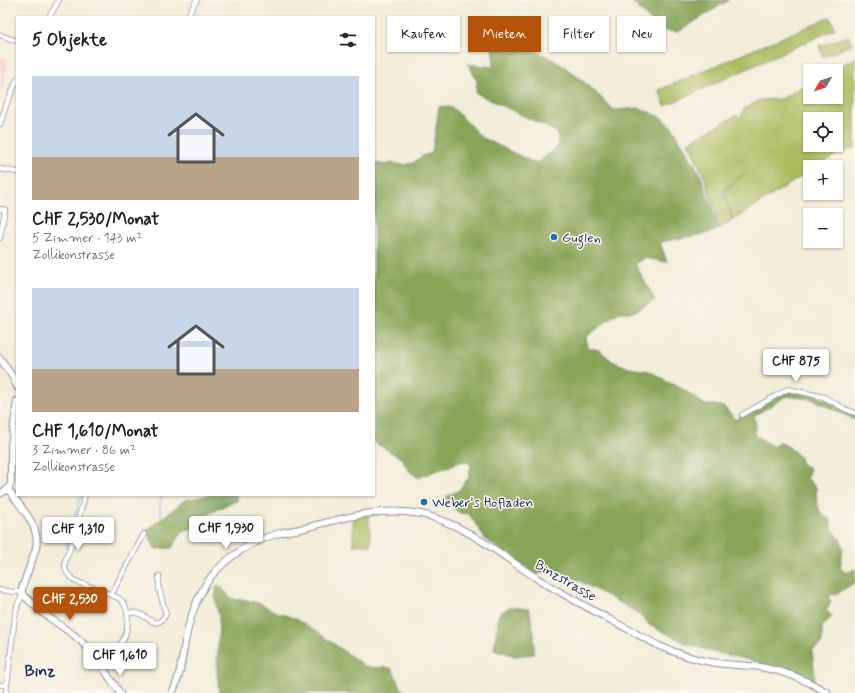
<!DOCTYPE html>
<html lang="de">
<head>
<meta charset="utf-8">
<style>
  :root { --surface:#fff; --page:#f6f6f6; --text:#202124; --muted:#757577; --accent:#b45309 }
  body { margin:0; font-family:Mynerve,sans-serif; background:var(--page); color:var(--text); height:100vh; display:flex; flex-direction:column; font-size:15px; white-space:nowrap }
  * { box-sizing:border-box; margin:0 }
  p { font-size:13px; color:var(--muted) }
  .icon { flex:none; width:22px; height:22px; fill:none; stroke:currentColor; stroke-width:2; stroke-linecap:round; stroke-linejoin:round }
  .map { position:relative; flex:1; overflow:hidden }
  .details { position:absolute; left:16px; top:16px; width:359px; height:480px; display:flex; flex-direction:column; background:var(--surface); border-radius:0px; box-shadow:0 1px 3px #0004 }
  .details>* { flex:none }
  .top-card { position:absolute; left:387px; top:16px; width:380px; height:36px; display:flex; gap:8px }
  .needle { width:26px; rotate:231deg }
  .tools { position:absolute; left:803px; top:64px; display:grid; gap:8px }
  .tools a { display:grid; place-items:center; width:40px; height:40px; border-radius:0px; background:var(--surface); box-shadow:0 1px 3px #0004; font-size:20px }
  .price { position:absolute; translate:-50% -34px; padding:0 9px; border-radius:4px; background:#fff; color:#222; font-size:13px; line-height:26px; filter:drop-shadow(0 1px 2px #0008) }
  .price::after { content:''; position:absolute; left:50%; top:24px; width:12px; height:9px; margin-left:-6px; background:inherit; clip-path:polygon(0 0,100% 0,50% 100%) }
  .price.current { background:var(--accent); color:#fff }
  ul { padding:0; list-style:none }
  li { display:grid; align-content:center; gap:8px; height:212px; padding:0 16px }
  li span { display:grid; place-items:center; height:124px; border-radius:0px; color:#555 }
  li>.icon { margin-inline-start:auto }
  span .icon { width:72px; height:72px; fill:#fffc; stroke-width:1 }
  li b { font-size:17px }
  h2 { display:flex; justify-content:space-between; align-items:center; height:48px; padding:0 16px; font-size:17px }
  .tag { padding:0 14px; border-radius:0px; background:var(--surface); box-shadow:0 1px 3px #0004; font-size:14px; line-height:36px }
  .tag.current { background:var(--accent); color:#fff }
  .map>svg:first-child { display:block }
  .built { fill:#f7cfd2 }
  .green { fill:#abbc5f; stroke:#63765e; fill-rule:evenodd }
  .forest { fill:#88a456; stroke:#526a5a }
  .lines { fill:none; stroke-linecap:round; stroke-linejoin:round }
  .stream { stroke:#5cb8da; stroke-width:1 }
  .street-casing { stroke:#868e9b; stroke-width:6 }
  .secondary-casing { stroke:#868e9b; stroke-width:8 }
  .street { stroke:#fff; stroke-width:4.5 }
  .secondary { stroke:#fff; stroke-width:6 }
  .poi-dot { fill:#1f6fb2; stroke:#fbf7ec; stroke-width:1.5 }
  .labels { text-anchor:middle; stroke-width:3; stroke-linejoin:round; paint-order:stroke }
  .poi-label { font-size:14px; fill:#1b2f5e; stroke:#fbf7ec; text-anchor:start }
  .street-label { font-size:14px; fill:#1b2f5e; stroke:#fbf7ec }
  .quarter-label { font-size:16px; font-weight:bold; fill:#1b2f5e; stroke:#fbf7ec }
</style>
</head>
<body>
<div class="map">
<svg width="855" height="693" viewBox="0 0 855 693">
  <rect width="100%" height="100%" fill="#fbf7ec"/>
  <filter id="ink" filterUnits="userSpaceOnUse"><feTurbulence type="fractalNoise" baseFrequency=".025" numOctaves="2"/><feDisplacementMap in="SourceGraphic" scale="8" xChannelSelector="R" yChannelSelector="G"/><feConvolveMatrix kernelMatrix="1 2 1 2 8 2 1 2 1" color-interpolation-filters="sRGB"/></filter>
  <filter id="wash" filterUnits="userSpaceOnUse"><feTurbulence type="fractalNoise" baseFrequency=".012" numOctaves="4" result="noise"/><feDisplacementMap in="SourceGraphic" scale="16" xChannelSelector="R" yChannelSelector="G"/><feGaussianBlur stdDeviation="0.9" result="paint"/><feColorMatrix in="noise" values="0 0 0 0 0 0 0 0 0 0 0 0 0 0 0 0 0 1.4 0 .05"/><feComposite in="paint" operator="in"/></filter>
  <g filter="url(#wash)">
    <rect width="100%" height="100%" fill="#f2edd8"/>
    <polygon class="built" points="0,56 7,58 6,70 0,98"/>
    <g class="green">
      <polygon points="830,17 835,29 665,106 659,90"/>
      <polygon points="849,36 852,45 823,57 819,46"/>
      <path d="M 855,58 L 855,148 L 836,155 L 816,167 L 810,167 L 810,171 L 733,220 L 724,191 L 744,174 L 722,191 L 733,220 L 720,228 L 704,176 L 688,142 L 737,115 L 740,119 L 744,109 L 760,100 L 781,99 L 810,82 L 810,97 L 836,97 L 836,71 L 830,71 ZM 810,119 L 836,119 L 836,145 L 810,145 Z"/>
      <polygon points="369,515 371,545 353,545 353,518"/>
    </g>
    <g class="forest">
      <polygon points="630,0 729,0 678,32 660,30"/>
      <path d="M 497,48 C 502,49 508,51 513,51 C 521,51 529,49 537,52 C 567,64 591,88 614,110 L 640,108 L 660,117 L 672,127 L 700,174 L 719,229 L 709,233 L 660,242 L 667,262 L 644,258 L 635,264 L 655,300 L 633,312 L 619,312 L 586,337 L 588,348 L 599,350 L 612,361 L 629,368 L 649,371 L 686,391 L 705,405 L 714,405 L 724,407 L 736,420 L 742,415 L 788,389 L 814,394 L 855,413 L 855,420 L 812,399 L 786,396 L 754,416 L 756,425 L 755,435 L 773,447 L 779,441 C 789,448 799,452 802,464 L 810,468 L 807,478 L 816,487 C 817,499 816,515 830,519 L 832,528 L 841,541 L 843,548 L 840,568 L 846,573 L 855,569 L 855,582 L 837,594 L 830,595 L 828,597 L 831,602 L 826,611 L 832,616 L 822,627 L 822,643 L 816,648 L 812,650 L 815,676 L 814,680 L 783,669 L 742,658 L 712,652 L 686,643 L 649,625 L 644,618 L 626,606 L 561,571 L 548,571 L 536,574 L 486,540 L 469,514 L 460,513 L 444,502 L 443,498 L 458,491 L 469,477 L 471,464 L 463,461 L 422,476 L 419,478 L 410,472 L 401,458 L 374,442 L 374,166 L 376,163 L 386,165 L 391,163 L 404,165 L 413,163 L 422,156 L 432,153 L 439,107 C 445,105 451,107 456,111 L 481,137 L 532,162 L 537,163 L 559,146 L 557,132 L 476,93 L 477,81 L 468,64 L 493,67 L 494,61 L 492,49 Z"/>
      <polygon points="210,495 236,495 238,500 208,514 193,528 182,531 172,548 155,549 147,530 185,500"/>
      <path d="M 219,585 L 230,597 L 237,600 L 243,599 L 261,604 L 276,612 L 296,619 L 317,632 L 365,666 C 375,670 384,665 392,669 L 404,693 L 219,693 L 217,672 L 219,618 L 215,598 L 217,586 Z"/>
      <polygon points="510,607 529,609 534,633 534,654 515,656 494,649 499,614"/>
    </g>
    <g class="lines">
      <g class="stream">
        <path d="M 162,516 C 158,509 160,503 162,495"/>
        <polyline points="173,518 186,515 190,511 196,511 214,502 233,498"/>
        <polyline points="66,548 81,495"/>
      </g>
    </g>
  </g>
  <g filter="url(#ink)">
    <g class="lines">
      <defs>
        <g id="street">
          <polyline points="49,17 59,0"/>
          <polyline points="187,17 197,0"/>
          <polyline points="0,35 17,41"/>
          <polyline points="0,124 7,103 17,80"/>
          <polyline points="0,169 17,172"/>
          <polyline points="0,209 5,210 0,238"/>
          <polyline points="742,415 788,389 824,397 845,409 855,413"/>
          <path d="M 85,495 L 72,543 L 65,561 L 65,568 L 67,573 L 75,581 C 85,585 114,594 121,600 C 132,611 128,636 119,646 C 114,653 106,657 99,662"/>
          <polyline points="0,590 14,592 22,592"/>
          <polyline points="111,595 144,534"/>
          <path d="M 127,613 C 130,613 134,612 137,613 C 149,616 156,632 166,614 L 159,589 L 159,576"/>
          <polyline points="0,685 7,685"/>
          <polyline points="6,693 15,616 18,603 23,595"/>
        </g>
        <g id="secondary">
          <polyline points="0,358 14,379 17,387"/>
          <path d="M 8,489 C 19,506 41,525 36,548 C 32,562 26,575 22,589 L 22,594 L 44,614 L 74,635 L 89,649 L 99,662 L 120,693"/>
          <polyline points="0,494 8,489 11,483 11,446 17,401"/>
          <path d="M 172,693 C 180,679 181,663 184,648 C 188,623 195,599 210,578 C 227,556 254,540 280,533 C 288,531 296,530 305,528 C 343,518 381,506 421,514 C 466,524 500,555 538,579 C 577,603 619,624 659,646 C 676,653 693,659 711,662 C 727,665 744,665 760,667 C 784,671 807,680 828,693"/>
        </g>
      </defs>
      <use href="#street" class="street-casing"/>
      <use href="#secondary" class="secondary-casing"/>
      <use href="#street" class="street"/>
      <use href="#secondary" class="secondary"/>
    </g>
  </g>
  <g class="poi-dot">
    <circle cx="554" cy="237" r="4"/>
    <circle cx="424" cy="502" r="4"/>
  </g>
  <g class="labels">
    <g class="poi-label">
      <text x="562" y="242">Guglen</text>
      <text x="432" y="507">Weber's Hofladen</text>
    </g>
    <g class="street-label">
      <text transform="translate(566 580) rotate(30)" y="5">Binzstrasse</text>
    </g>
    <g class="quarter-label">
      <text x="40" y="676">Binz</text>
    </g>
  </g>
</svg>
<div class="tools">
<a><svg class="needle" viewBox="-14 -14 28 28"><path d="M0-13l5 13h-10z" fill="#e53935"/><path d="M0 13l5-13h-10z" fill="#757577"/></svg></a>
<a><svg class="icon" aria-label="locate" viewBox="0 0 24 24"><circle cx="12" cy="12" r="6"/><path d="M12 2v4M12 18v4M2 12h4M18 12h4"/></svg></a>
<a>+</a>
<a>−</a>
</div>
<b class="price" style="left:796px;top:383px">CHF 875</b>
<b class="price" style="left:226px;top:550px">CHF 1,930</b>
<b class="price" style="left:78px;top:551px">CHF 1,310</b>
<b class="price current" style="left:70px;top:621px">CHF 2,530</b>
<b class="price" style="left:120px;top:677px">CHF 1,610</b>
<div class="top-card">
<a class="tag">Kaufen</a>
<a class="tag current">Mieten</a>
<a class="tag">Filter</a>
<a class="tag">Neu</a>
</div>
<section class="details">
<h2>5 Objekte<svg class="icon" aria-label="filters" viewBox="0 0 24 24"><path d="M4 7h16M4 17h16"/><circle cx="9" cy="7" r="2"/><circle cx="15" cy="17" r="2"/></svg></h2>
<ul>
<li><span style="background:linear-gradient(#c9d6e8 65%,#b9a48a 0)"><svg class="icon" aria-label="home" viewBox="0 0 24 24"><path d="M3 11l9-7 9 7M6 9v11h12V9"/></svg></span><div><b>CHF 2,530/Monat</b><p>5 Zimmer · 143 m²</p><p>Zollikonstrasse</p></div></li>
<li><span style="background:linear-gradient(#c9d6e8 65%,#b9a48a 0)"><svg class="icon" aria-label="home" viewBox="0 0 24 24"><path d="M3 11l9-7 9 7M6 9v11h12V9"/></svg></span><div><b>CHF 1,610/Monat</b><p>3 Zimmer · 86 m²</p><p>Zollikonstrasse</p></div></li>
</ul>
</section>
</div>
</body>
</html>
